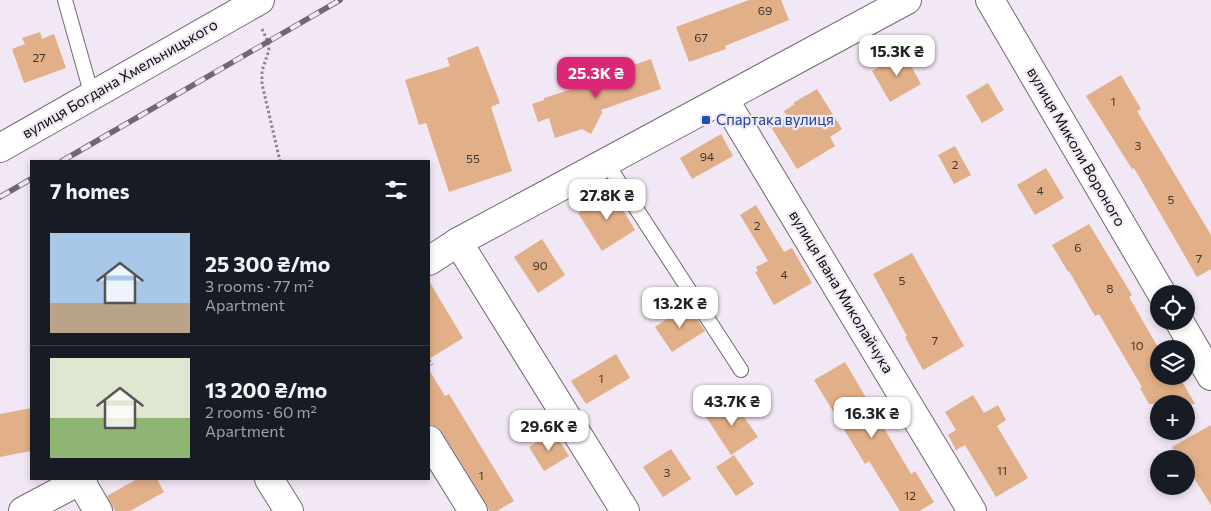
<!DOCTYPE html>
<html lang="en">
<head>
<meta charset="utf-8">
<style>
  :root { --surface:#171b24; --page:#242831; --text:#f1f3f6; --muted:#9ea1a6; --line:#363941; --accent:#db2777 }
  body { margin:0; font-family:Commissioner,sans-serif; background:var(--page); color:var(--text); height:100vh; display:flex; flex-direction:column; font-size:19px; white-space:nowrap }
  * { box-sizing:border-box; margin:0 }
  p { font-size:16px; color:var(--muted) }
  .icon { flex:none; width:28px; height:28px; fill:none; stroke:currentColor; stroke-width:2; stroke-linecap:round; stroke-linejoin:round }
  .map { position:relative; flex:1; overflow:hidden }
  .side { position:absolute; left:30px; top:160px; width:400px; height:320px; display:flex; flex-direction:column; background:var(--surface); border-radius:0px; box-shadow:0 2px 8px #0003 }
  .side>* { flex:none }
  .tools { position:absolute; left:1150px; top:285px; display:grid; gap:10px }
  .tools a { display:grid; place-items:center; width:45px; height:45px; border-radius:50%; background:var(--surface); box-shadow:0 2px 8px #0003; font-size:25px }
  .price { position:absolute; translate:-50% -42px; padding:0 11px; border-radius:10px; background:#fff; color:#222; font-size:16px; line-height:32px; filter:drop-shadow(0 1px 2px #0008) }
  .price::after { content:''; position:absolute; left:50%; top:30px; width:15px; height:11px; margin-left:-8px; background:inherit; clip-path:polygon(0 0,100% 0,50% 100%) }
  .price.on { background:var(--accent); color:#fff }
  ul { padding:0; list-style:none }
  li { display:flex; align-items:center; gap:15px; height:125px; padding:0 20px }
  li+li { border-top:1px solid var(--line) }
  li span { display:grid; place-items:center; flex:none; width:140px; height:100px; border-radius:0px; color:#555 }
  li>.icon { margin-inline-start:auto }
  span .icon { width:60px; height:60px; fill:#fffc; stroke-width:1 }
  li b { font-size:21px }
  h2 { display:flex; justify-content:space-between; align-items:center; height:60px; padding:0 20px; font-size:21px }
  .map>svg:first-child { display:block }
  .building { fill:#e1b088 }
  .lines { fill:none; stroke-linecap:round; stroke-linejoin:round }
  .lane-casing { stroke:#726874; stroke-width:16 }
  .street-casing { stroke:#726874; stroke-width:30 }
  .path { stroke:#8d858e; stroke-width:3; stroke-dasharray:2.5 2.5; stroke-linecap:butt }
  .lane { stroke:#fff; stroke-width:14 }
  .street { stroke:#fff; stroke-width:28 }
  .rail-casing { stroke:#6f6870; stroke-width:5.5 }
  .rail { stroke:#f2e7f4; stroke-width:4; stroke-dasharray:11; stroke-linecap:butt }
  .transit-dot { fill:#1a4fb4; stroke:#f2e7f4; stroke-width:2 }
  .labels { text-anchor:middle; stroke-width:4.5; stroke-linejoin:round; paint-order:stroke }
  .number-label { font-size:12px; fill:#42342c }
  .street-label { font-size:15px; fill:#0d0a0e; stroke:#f2e7f4 }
  .transit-label { font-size:15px; fill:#164399; stroke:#f2e7f4; text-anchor:start }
</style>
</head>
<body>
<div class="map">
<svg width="1211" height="511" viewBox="0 0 1211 511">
  <rect width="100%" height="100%" fill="#f2e7f4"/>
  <g class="building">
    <polygon points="749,0 781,0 789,20 725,46 726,49 689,62 676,27"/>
    <polygon points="40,32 42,39 54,34 66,68 24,83 12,49 25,44 22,38"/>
    <polygon points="478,46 500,103 491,107 512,171 449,192 426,123 419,125 405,80 450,66 447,58"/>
    <polygon points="904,53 921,84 890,102 872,71"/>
    <polygon points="651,59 661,89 601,110 602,113 591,134 582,129 555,138 549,118 538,122 532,104 544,100 544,98 616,75 615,71"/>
    <polygon points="1121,75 1141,109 1137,111 1211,235 1211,269 1197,277 1134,168 1132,169 1086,96"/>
    <polygon points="988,83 1004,110 982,123 966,96"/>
    <polygon points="817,89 842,129 830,137 835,146 797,169 771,127 787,117 784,111 795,104 793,103"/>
    <polygon points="721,134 733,156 692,179 680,158"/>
    <polygon points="955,146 971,175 954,184 938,155"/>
    <polygon points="1046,168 1064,198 1035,215 1017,185"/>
    <polygon points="612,192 635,230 602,251 578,213"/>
    <polygon points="756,205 784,252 792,248 812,283 774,305 755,272 758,271 756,267 768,261 740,215"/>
    <polygon points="1089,224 1132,295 1129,297 1159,349 1159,376 1179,376 1195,404 1149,404 1140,388 1142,387 1099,314 1095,316 1069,271 1068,272 1052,245"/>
    <polygon points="542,239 565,275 538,293 514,257"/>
    <polygon points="912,253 964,346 923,370 905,337 907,336 873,274"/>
    <polygon points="429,281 463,338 429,359"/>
    <polygon points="688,305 705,331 672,352 655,327"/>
    <polygon points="616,354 630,378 586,404 571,381"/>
    <polygon points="845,362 911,474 915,471 934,502 920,511 900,511 869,461 865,464 814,380"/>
    <polygon points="429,370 445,396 449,394 514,501 497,511 489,511 486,503 442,432 437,427 429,424"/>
    <polygon points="973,395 984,413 998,405 1006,420 997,426 1028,478 996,497 965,445 956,450 948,435 956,430 945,412"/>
    <polygon points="732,400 758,437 731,455 706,417"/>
    <polygon points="31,408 31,451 0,457 0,414"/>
    <polygon points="1211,425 1211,505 1194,478 1191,480 1186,472 1186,459 1179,459 1172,447"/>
    <polygon points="554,432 569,456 544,471 529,447"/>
    <polygon points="671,449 691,479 663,497 643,467"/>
    <polygon points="734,455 754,484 736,496 716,467"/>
    <polygon points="137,479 157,479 164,492 130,511 115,511 107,496"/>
  </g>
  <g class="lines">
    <defs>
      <g id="lane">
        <polyline points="65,0 92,96"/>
        <polyline points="606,162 741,370"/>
      </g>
      <g id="street">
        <polyline points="990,0 1162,294"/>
        <polyline points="724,99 972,511"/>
        <polyline points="0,148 260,0"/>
        <polyline points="458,242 625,511"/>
        <polyline points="429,261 458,242 907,0"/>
        <polyline points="1179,321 1211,376"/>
        <polyline points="429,440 473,511"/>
        <polyline points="269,479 289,511"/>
        <polyline points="80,480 98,511"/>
        <polyline points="23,511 83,479"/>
      </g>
    </defs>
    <use href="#lane" class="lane-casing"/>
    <use href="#street" class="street-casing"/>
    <g class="path">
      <polyline points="262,29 268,42 269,50 262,71 262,84 280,161"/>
      <polyline points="429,360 432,365"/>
    </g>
    <use href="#lane" class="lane"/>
    <use href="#street" class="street"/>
    <defs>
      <g id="rail">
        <polyline points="62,161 340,0"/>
        <polyline points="0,197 31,179"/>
      </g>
    </defs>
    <use href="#rail" class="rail-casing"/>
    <use href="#rail" class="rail"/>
  </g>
  <rect class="transit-dot" x="701" y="115" width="10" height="10" rx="2.5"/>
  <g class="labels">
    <g class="number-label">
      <text x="765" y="15">69</text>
      <text x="701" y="42">67</text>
      <text x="39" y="62">27</text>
      <text x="1113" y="106">1</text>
      <text x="1138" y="150">3</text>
      <text x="707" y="161">94</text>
      <text x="473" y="163">55</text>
      <text x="955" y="169">2</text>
      <text x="1040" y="195">4</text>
      <text x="1171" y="204">5</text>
      <text x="757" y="230">2</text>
      <text x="1078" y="252">6</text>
      <text x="1199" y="263">7</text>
      <text x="540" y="270">90</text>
      <text x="784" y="279">4</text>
      <text x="902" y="285">5</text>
      <text x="1110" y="293">8</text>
      <text x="935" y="345">7</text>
      <text x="1137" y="350">10</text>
      <text x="601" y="383">1</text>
      <text x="1002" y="475">11</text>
      <text x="667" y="477">3</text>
      <text x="481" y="480">1</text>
      <text x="910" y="500">12</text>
    </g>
    <g class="street-label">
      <text transform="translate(120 79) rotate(-30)" y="5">вулиця Богдана Хмельницького</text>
      <text transform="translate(1076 147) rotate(60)" y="5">вулиця Миколи Вороного</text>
      <text transform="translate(841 292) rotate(59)" y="5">вулиця Івана Миколайчука</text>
    </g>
    <g class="transit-label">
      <text x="716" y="125">Спартака вулиця</text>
    </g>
  </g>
</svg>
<div class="tools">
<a><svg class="icon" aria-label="locate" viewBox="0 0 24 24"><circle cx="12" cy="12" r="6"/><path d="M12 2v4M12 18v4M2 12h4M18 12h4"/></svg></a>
<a><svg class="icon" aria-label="layers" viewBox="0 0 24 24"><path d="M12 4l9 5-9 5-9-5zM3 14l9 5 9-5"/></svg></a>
<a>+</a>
<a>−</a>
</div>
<b class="price" style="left:897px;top:77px">15.3K ₴</b>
<b class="price on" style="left:596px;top:99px">25.3K ₴</b>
<b class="price" style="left:607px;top:221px">27.8K ₴</b>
<b class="price" style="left:680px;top:329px">13.2K ₴</b>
<b class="price" style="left:732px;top:427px">43.7K ₴</b>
<b class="price" style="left:872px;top:439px">16.3K ₴</b>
<b class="price" style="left:549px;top:452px">29.6K ₴</b>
<section class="side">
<h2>7 homes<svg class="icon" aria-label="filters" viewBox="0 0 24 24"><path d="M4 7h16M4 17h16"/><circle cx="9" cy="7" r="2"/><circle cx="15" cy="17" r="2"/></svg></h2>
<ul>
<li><span style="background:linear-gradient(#a9c7e8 70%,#b9a48a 0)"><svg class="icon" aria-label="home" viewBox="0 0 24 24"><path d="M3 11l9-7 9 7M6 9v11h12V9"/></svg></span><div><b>25 300 ₴/mo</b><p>3 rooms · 77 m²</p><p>Apartment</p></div></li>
<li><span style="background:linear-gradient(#dfe7d0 60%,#8fb573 0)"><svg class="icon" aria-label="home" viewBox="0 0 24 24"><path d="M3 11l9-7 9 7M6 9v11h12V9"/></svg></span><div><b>13 200 ₴/mo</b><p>2 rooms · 60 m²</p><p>Apartment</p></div></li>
</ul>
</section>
</div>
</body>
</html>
